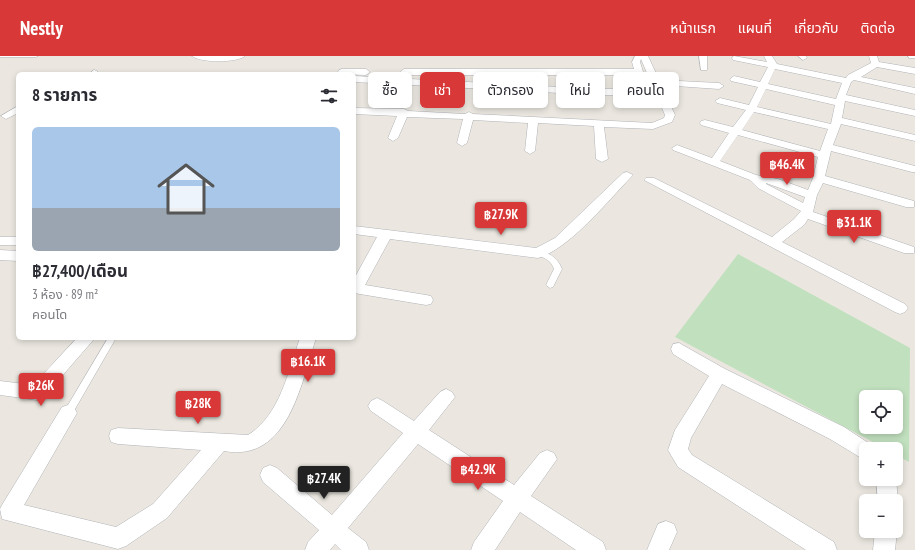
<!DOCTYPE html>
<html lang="th">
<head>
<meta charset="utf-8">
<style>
  :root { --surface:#fff; --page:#f7f7f7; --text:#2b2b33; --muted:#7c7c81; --accent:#d83938 }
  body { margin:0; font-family:"PT Sans Narrow","Noto Sans Thai",sans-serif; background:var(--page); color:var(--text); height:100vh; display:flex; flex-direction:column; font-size:15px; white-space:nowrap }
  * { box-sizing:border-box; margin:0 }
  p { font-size:13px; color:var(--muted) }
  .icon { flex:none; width:22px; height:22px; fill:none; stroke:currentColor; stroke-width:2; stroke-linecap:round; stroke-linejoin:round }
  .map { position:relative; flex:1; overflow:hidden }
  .details { position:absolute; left:16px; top:16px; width:340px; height:268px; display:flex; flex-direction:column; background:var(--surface); border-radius:6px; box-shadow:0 2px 6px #0003 }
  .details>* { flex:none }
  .top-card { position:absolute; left:368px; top:16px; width:380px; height:36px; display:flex; gap:8px }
  .buttons { position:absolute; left:859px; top:334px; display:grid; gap:8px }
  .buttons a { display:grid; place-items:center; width:44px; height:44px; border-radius:6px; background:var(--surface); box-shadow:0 2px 6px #0003; font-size:20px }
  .price { position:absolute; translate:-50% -34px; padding:0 9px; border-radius:4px; background:var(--accent); color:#fff; font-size:13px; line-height:26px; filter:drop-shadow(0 1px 2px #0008) }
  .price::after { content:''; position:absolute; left:50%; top:24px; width:12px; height:9px; margin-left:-6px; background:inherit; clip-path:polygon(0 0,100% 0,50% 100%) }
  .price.selected { background:#222; color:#fff }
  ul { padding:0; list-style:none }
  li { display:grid; align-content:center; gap:8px; height:212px; padding:0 16px }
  li span { display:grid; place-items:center; height:124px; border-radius:6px; color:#555 }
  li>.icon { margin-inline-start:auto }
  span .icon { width:72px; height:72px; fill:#fffc; stroke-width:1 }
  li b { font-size:17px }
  h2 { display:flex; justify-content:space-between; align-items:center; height:48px; padding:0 16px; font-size:17px }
  .tag { padding:0 14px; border-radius:6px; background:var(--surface); box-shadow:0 2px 6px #0003; font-size:14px; line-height:36px }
  .tag.selected { background:var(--accent); color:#fff }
  header { display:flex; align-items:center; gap:24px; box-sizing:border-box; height:56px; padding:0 20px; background:var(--accent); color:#fff }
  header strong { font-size:19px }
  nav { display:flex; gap:22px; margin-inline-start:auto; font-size:14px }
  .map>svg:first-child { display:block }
  .green { fill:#c1e0be; fill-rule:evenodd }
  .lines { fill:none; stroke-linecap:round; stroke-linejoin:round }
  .lane-casing { stroke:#b1b3b7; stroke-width:1 }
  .street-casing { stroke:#b1b3b7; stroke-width:1 }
  .lane { fill:#fff; fill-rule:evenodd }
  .street { fill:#fff; fill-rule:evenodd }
</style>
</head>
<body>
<header>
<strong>Nestly</strong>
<nav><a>หน้าแรก</a><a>แผนที่</a><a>เกี่ยวกับ</a><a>ติดต่อ</a></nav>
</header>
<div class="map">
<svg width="915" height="494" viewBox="0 0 915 494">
  <rect width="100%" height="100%" fill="#ebe7e0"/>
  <path class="green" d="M 738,198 L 910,292 L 909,406 L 896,399 L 896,393 L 886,393 L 675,281 ZM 866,341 L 896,341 L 896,371 L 866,371 Z"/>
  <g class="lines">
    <defs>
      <g id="lane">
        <polygon points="0,0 38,0 36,1 0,1"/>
        <path d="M 535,195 C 547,194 558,202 562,213 L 553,231 L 550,232 L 546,229 L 554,213 C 551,204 544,201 535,199 L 534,197 Z"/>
        <polygon points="108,282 116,282 71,360 68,361 65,360 63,357 65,354"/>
      </g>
      <g id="street">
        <path d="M 192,0 L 245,0 C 237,7 200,7 192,0 Z"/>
        <polygon points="635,0 648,0 659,24 719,27 724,30 719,33 661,29 675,59 672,66 653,73 604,71 608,103 602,106 596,103 594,70 538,67 535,95 530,98 525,95 528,67 473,64 467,87 462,90 457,87 463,63 407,61 398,82 393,85 388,82 397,60 354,58 354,52 404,53 408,55 465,58 469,56 473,58 652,67 664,62 665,59 641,3 640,6 648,32 631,39 597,39 354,26 354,20 597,33 630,33 638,31 635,19 404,19 400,16 404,13 634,13 632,6"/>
        <polygon points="699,0 707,0 707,14 701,14"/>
        <path d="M 734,0 L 767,6 L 764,0 L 772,0 L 777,8 L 846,22 L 848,19 L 871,7 L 869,0 L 877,0 L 879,6 L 915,12 L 915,18 L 877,11 L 861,21 L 915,32 L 915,38 L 854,24 L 851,26 L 846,39 L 915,54 L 915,60 L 845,45 L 842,62 L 915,79 L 915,85 L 841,68 L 833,89 L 915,110 L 915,116 L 912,116 L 831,95 L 825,120 L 914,145 L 914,151 L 906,151 L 823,127 L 817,139 L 813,156 L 914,191 L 914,197 L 904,197 L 808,163 L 804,169 L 782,186 L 905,248 L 908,252 L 905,256 L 900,258 L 895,256 L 644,124 L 646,122 L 654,122 L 772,181 L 794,163 L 801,155 L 758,132 L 750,124 L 673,94 L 672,92 L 677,89 L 712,102 L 729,77 L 701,69 L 700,67 L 701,65 L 705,64 L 733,71 L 746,54 L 717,47 L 715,45 L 720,42 L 749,49 L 758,31 L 731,25 L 730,23 L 734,20 L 760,26 L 768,11 L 733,4 L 732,2 ZM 775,13 L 842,27 L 836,43 L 768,28 ZM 766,33 L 835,49 L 831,68 L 757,51 ZM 754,56 L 828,73 L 820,95 L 742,74 ZM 738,79 L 818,101 L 813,122 L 808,134 L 778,123 L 756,119 L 720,105 ZM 766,127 L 805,141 L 803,147 L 766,128 Z"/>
        <polygon points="798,0 806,0 807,2 803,4"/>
        <polygon points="908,0 915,0 915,2 909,2"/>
        <polygon points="342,13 366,13 370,16 366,19 337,18 339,14"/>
        <polygon points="94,14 97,15 98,18 89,18"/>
        <polygon points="18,50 18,57 6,63 1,60"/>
        <path d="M 627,116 L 633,119 L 631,121 C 608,145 569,193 538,202 L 390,183 L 365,229 L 426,239 L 431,240 L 433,244 L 431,248 L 426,249 L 354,237 L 354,223 L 377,181 L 354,178 L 354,170 L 536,192 L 555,182 L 623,117 Z"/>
        <rect x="0" y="181" width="18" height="8"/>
        <polygon points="0,194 18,195 18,205 0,204"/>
        <polygon points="77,282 95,282 43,342 37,344 0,339 0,325 33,329"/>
        <path d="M 300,282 L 316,282 C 301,328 288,407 224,395 L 167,462 L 126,490 L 118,493 L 2,463 L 0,453 L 2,449 L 62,351 L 68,349 L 74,351 L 77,357 L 24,449 L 116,471 L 153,448 L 201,394 L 118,388 L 111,386 L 109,380 L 111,374 L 118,372 L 248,379 C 280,359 288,316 300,282 Z"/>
        <polygon points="679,287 725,313 844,371 873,390 874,393 866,393 866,405 830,383 722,328 691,382 688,393 692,399 834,486 837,494 806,494 678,411 668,394 675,374 709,320 673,298 671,293 673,288"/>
        <polygon points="446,333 452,336 455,341 429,374 514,429 540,397 547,394 554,397 557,403 531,440 603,486 606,494 576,494 520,456 495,494 471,494 474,486 503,445 418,388 348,472 366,486 369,494 341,494 335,488 330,494 305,494 308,486 319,474 263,426 260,419 263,412 270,409 277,412 332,459 403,377 371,355 368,350 371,345 377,342 383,345 414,365 440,336"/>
        <polygon points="876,423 896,423 898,445 896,450 896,445 878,445"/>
        <polygon points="666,465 674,468 677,476 669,494 647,494 658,468"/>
        <polygon points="896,473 897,475 895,494 873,494 875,475 896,475"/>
      </g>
    </defs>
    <use href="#lane" class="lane-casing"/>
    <use href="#street" class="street-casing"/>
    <use href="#lane" class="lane"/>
    <use href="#street" class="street"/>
  </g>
</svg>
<div class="buttons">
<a><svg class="icon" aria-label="locate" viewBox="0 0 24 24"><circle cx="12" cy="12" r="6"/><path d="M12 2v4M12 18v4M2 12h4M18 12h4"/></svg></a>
<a>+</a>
<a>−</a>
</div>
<b class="price" style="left:787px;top:130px">฿46.4K</b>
<b class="price" style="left:501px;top:180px">฿27.9K</b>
<b class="price" style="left:854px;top:188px">฿31.1K</b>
<b class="price" style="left:308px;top:327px">฿16.1K</b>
<b class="price" style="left:41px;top:351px">฿26K</b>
<b class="price" style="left:198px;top:369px">฿28K</b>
<b class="price" style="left:478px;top:435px">฿42.9K</b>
<b class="price selected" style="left:324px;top:444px">฿27.4K</b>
<div class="top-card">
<a class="tag">ซื้อ</a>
<a class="tag selected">เช่า</a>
<a class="tag">ตัวกรอง</a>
<a class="tag">ใหม่</a>
<a class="tag">คอนโด</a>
</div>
<section class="details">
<h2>8 รายการ<svg class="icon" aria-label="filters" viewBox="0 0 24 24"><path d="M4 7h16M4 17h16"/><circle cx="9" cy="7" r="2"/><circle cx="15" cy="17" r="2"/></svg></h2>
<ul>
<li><span style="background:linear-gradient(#a9c7e8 65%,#9aa5b1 0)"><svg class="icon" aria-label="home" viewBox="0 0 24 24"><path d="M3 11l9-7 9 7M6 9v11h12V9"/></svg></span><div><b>฿27,400/เดือน</b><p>3 ห้อง · 89 m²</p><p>คอนโด</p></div></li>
</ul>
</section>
</div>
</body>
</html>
